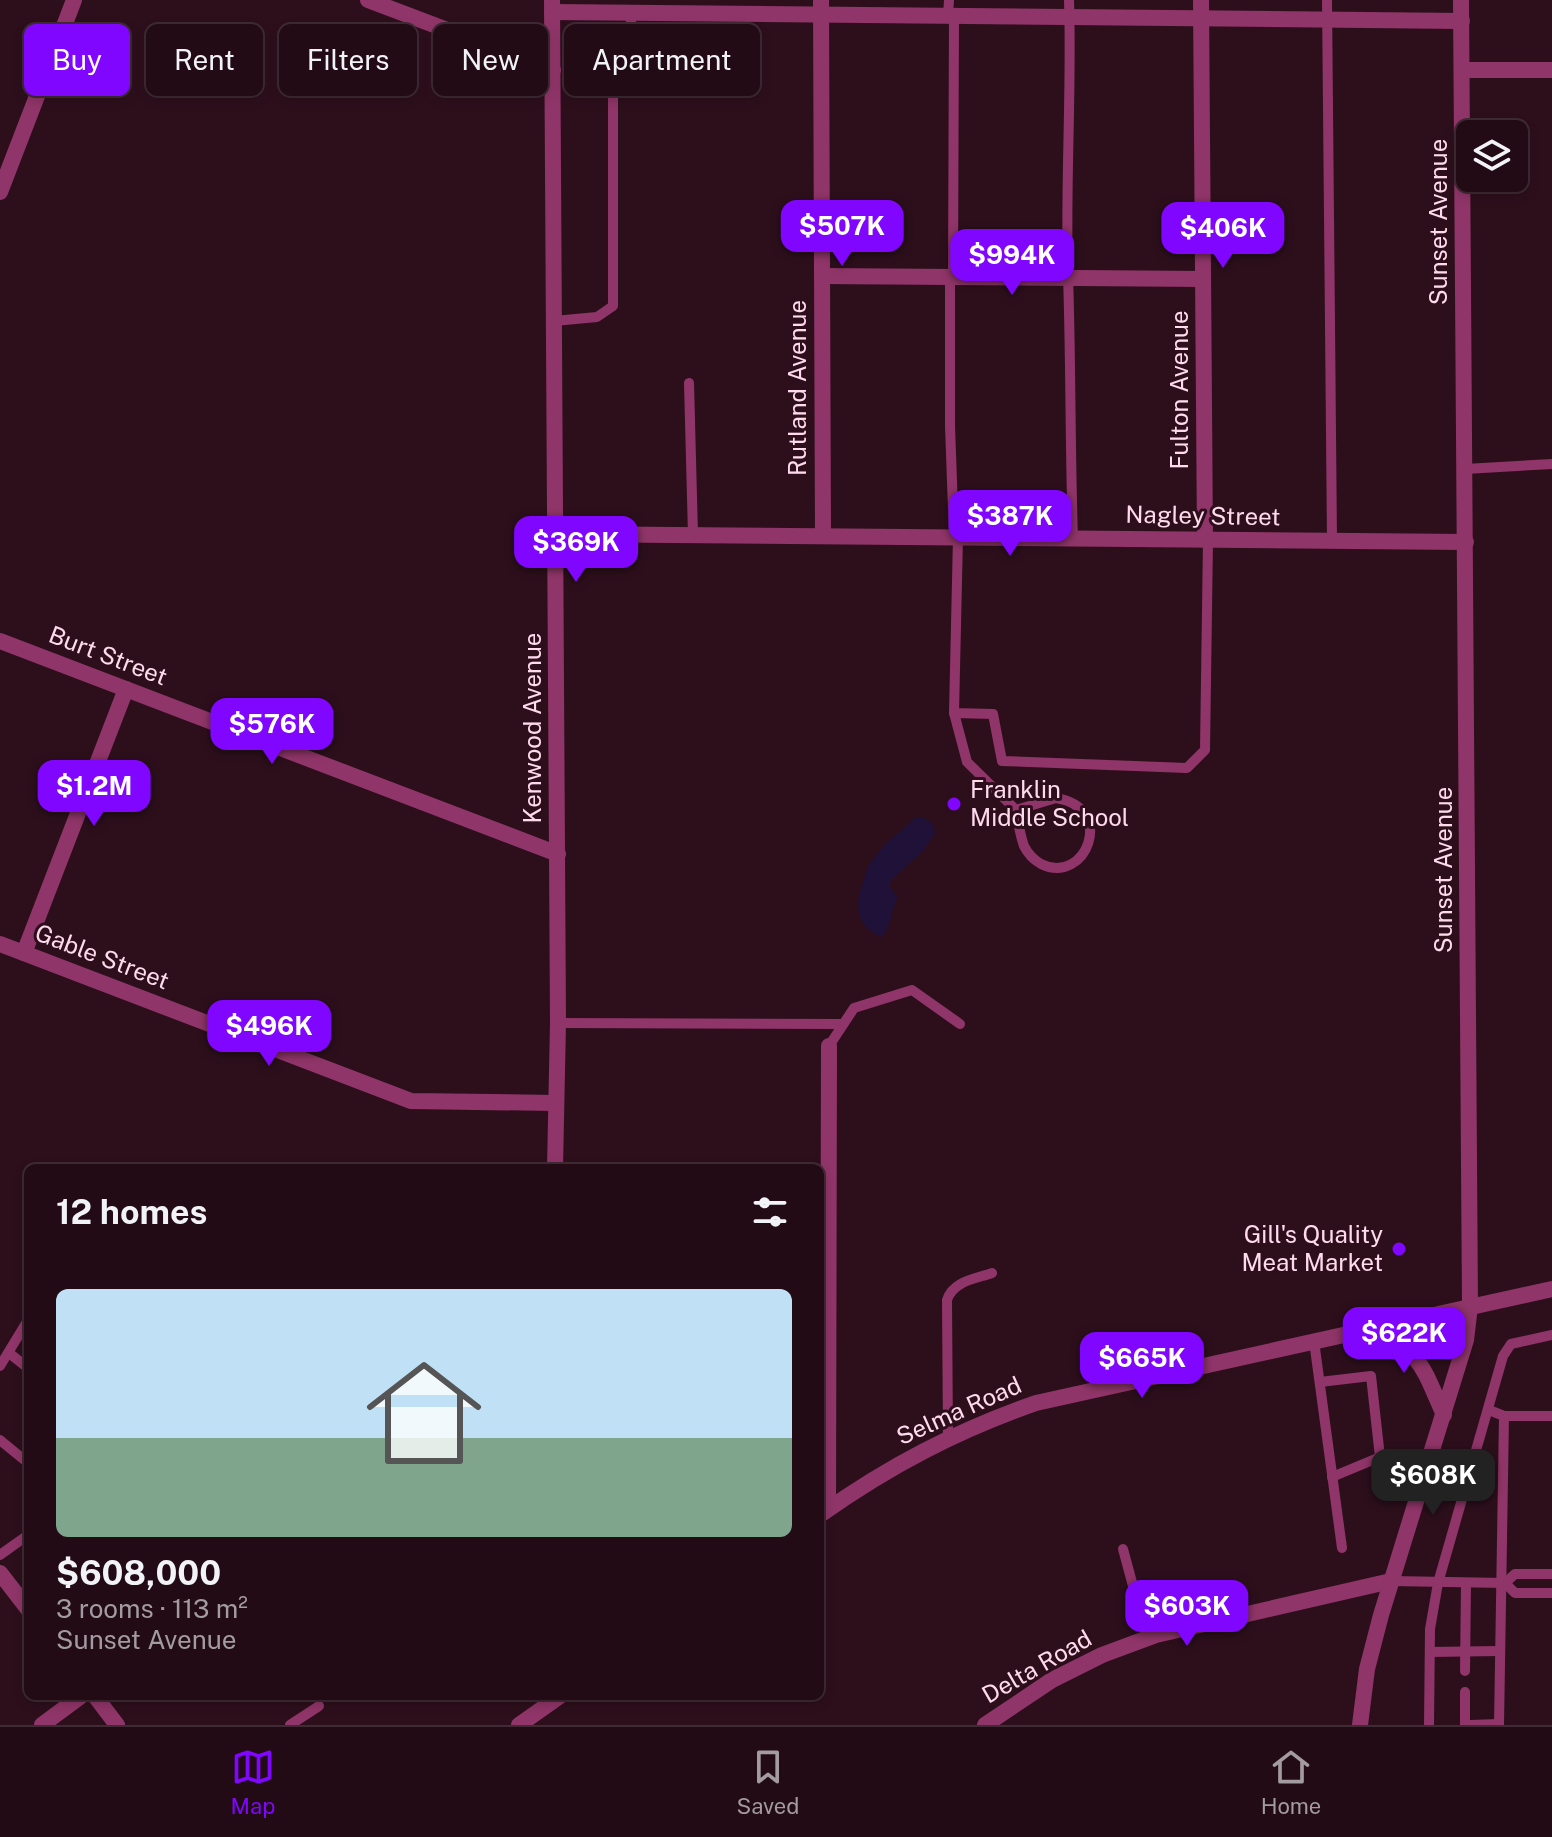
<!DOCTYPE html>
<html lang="en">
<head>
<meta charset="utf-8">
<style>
  :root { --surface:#220b15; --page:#2a141e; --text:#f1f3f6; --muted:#a29ba0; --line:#3f2b34; --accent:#8006ff }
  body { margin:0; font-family:"Public Sans",sans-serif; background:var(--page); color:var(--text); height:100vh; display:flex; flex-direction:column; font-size:30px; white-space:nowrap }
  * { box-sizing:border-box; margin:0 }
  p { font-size:26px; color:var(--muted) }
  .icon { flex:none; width:44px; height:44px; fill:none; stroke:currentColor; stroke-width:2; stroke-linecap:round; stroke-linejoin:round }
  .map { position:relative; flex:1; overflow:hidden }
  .sheet { position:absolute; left:24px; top:1164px; width:800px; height:536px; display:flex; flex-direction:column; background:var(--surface); border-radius:12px; box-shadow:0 4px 12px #0003,0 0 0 2px var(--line) }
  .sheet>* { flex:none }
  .banner { position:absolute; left:24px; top:24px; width:800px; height:72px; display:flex; gap:16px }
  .buttons { position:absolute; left:1456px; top:120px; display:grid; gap:16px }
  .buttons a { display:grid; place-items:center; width:72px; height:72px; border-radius:12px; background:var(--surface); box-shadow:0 4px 12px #0003,0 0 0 2px var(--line); font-size:40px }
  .price { position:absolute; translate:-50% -68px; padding:0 18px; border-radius:16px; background:var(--accent); color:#fff; font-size:26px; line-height:52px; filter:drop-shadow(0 2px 4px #0008) }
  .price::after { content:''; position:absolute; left:50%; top:48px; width:24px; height:18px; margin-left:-12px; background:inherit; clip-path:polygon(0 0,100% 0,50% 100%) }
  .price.active { background:#222; color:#fff }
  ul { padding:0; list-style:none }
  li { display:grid; align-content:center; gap:16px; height:424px; padding:0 32px }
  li+li { border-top:2px solid var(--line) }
  li span { display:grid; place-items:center; height:248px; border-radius:12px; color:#555 }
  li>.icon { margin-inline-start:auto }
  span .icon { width:144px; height:144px; fill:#fffc; stroke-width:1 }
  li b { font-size:34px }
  h2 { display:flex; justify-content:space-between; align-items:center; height:96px; padding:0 32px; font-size:34px }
  .pill { padding:0 28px; border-radius:12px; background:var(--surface); box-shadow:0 4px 12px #0003,0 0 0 2px var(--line); font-size:28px; line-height:72px }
  .pill.active { background:var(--accent); color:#fff }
  .menu { display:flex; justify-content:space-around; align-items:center; height:112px; border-top:2px solid var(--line); background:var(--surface); font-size:22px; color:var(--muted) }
  .menu a { display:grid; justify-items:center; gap:4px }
  .menu .active { color:var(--accent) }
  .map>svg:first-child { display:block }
  .green { fill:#1f1137 }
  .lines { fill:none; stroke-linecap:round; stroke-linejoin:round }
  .service { stroke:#903569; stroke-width:10 }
  .minor { stroke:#903569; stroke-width:16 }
  .tertiary { stroke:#903569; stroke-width:16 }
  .poi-dot { fill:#8006ff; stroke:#2d0f1c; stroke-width:3 }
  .labels { text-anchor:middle; stroke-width:6; stroke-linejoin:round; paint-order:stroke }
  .street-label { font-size:24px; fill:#ffdaec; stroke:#2d0f1c }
  .poi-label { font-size:24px; fill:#ffdaec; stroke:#2d0f1c; text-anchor:start }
</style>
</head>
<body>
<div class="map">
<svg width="1552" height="1725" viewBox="0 0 1552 1725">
  <rect width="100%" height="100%" fill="#2d0f1c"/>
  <path class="green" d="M 916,817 C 926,816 935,823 935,833 L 923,851 L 890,881 L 890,887 L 898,898 C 889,912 894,924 881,937 C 854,924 855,905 864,879 C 866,874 867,866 871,862 C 882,845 901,831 916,817 Z"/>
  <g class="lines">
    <g class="service">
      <path d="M 1069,0 C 1072,92 1065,184 1068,275 C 1071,363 1070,451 1073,539"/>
      <polyline points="1327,0 1332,541"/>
      <polyline points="948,16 949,0"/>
      <polyline points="950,277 950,426 954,537"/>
      <polyline points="953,277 954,16"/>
      <polyline points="554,321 597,317 613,306 613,96 631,59 631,13"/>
      <polyline points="689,383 693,535"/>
      <polyline points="1465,469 1552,464"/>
      <polyline points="958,537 954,713 993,714 1002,761 1187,768 1205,750 1208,540"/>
      <polyline points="954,713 967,762 1016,810"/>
      <path d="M 1056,798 C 1117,808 1086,886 1041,864 C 1034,860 1028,854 1024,846 C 1020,835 1018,822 1016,810 Z"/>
      <polyline points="558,1023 843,1024"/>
      <polyline points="829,1046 854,1008 912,990 960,1024"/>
      <polyline points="1314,1341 1342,1548"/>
      <polyline points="9,1353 28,1368"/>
      <polyline points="0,1366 28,1320"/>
      <polyline points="1320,1382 1371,1376 1380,1457 1427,1468"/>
      <polyline points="1489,1410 1504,1416 1552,1416"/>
      <path d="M 948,1438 L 947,1300 C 953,1281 975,1279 992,1273"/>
      <polyline points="0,1440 28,1463"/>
      <polyline points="1332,1477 1380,1457"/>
      <polyline points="1123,1549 1147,1638"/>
      <polyline points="0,1555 28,1535"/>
      <polyline points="1391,1581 1505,1583 1515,1574 1552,1574"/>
      <polyline points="1505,1583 1515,1593 1552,1593"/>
      <polyline points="1430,1652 1499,1651"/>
      <polyline points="1465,1671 1466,1583"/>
      <polyline points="290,1725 319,1706"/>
      <polyline points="1429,1725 1430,1629 1438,1583 1503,1356 1511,1344 1552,1335"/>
      <polyline points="1465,1725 1465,1692"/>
      <polyline points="1470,1725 1499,1724"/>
      <polyline points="1499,1725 1504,1416"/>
    </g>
    <g class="minor">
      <polyline points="368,0 553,70"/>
      <polyline points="552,0 558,1023 555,1168"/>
      <polyline points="821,0 823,536"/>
      <polyline points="1201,0 1205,540"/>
      <polyline points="552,12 1462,21"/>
      <polyline points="1462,70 1552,70"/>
      <polyline points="0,192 74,0"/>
      <polyline points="822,276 1203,279"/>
      <polyline points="556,534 1466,542"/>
      <polyline points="0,641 558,854"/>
      <polyline points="0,944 411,1101 555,1103"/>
      <polyline points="24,953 126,689"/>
      <path d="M 1371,1328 C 1424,1358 1420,1361 1444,1415"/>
      <polyline points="828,1509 829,1046"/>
      <polyline points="0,1573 28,1609"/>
      <polyline points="95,1696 117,1725"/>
      <polyline points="42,1725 81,1696"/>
      <polyline points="985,1725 1052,1680 1102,1655 1156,1635 1391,1581"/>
      <polyline points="1360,1725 1367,1669 1381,1615 1466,1340 1470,1306"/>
    </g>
    <g class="tertiary">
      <polyline points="1461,0 1470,1306"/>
      <path d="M 820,1515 C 889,1466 956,1431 1036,1403 L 1552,1289"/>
      <polyline points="519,1725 560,1696"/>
    </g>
  </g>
  <g class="poi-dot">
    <circle cx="954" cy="804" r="8"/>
    <circle cx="1399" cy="1249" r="8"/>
  </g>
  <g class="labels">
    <g class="street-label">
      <text transform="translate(1439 222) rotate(-90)" y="8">Sunset Avenue</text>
      <text transform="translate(798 388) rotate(-90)" y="8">Rutland Avenue</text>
      <text transform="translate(1180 390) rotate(-90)" y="8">Fulton Avenue</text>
      <text transform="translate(1203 516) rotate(1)" y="8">Nagley Street</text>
      <text transform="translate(108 656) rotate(21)" y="8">Burt Street</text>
      <text transform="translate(533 728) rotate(-90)" y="8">Kenwood Avenue</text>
      <text transform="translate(1444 870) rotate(-90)" y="8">Sunset Avenue</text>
      <text transform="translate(102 957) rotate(21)" y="8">Gable Street</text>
      <text transform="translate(959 1411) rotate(-24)" y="8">Selma Road</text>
      <text transform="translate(1037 1667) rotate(-30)" y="8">Delta Road</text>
    </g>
    <g class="poi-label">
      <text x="970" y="798">Franklin<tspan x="970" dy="28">Middle School</tspan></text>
      <text x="1383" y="1243" text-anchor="end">Gill's Quality<tspan x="1383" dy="28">Meat Market</tspan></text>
    </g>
  </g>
</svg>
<div class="buttons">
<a><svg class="icon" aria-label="layers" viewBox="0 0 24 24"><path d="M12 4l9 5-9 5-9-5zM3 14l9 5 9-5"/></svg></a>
</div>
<b class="price" style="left:842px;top:268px">$507K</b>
<b class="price" style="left:1223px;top:270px">$406K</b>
<b class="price" style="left:1012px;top:297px">$994K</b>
<b class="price" style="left:1010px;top:558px">$387K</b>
<b class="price" style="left:576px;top:584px">$369K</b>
<b class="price" style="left:272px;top:766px">$576K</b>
<b class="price" style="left:94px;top:828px">$1.2M</b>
<b class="price" style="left:269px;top:1068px">$496K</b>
<b class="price" style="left:1404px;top:1375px">$622K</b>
<b class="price" style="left:1142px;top:1400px">$665K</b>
<b class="price active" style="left:1433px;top:1517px">$608K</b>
<b class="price" style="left:1187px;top:1648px">$603K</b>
<div class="banner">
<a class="pill active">Buy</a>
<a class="pill">Rent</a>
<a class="pill">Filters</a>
<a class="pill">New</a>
<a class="pill">Apartment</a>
</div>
<section class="sheet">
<h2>12 homes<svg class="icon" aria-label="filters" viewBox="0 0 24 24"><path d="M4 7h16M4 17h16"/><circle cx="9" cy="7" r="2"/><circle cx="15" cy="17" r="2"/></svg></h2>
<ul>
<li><span style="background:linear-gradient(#bfe0f5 60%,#7fa58c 0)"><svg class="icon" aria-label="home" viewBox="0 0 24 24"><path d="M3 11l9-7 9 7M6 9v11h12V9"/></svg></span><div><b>$608,000</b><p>3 rooms · 113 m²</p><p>Sunset Avenue</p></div></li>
</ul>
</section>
</div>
<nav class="menu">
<a class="active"><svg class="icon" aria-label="map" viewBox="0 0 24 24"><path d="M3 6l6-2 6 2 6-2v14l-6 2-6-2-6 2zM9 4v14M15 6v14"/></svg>Map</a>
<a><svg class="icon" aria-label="saved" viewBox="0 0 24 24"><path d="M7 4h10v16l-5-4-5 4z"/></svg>Saved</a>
<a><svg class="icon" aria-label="home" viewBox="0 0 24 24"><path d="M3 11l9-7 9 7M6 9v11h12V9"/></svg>Home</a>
</nav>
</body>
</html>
